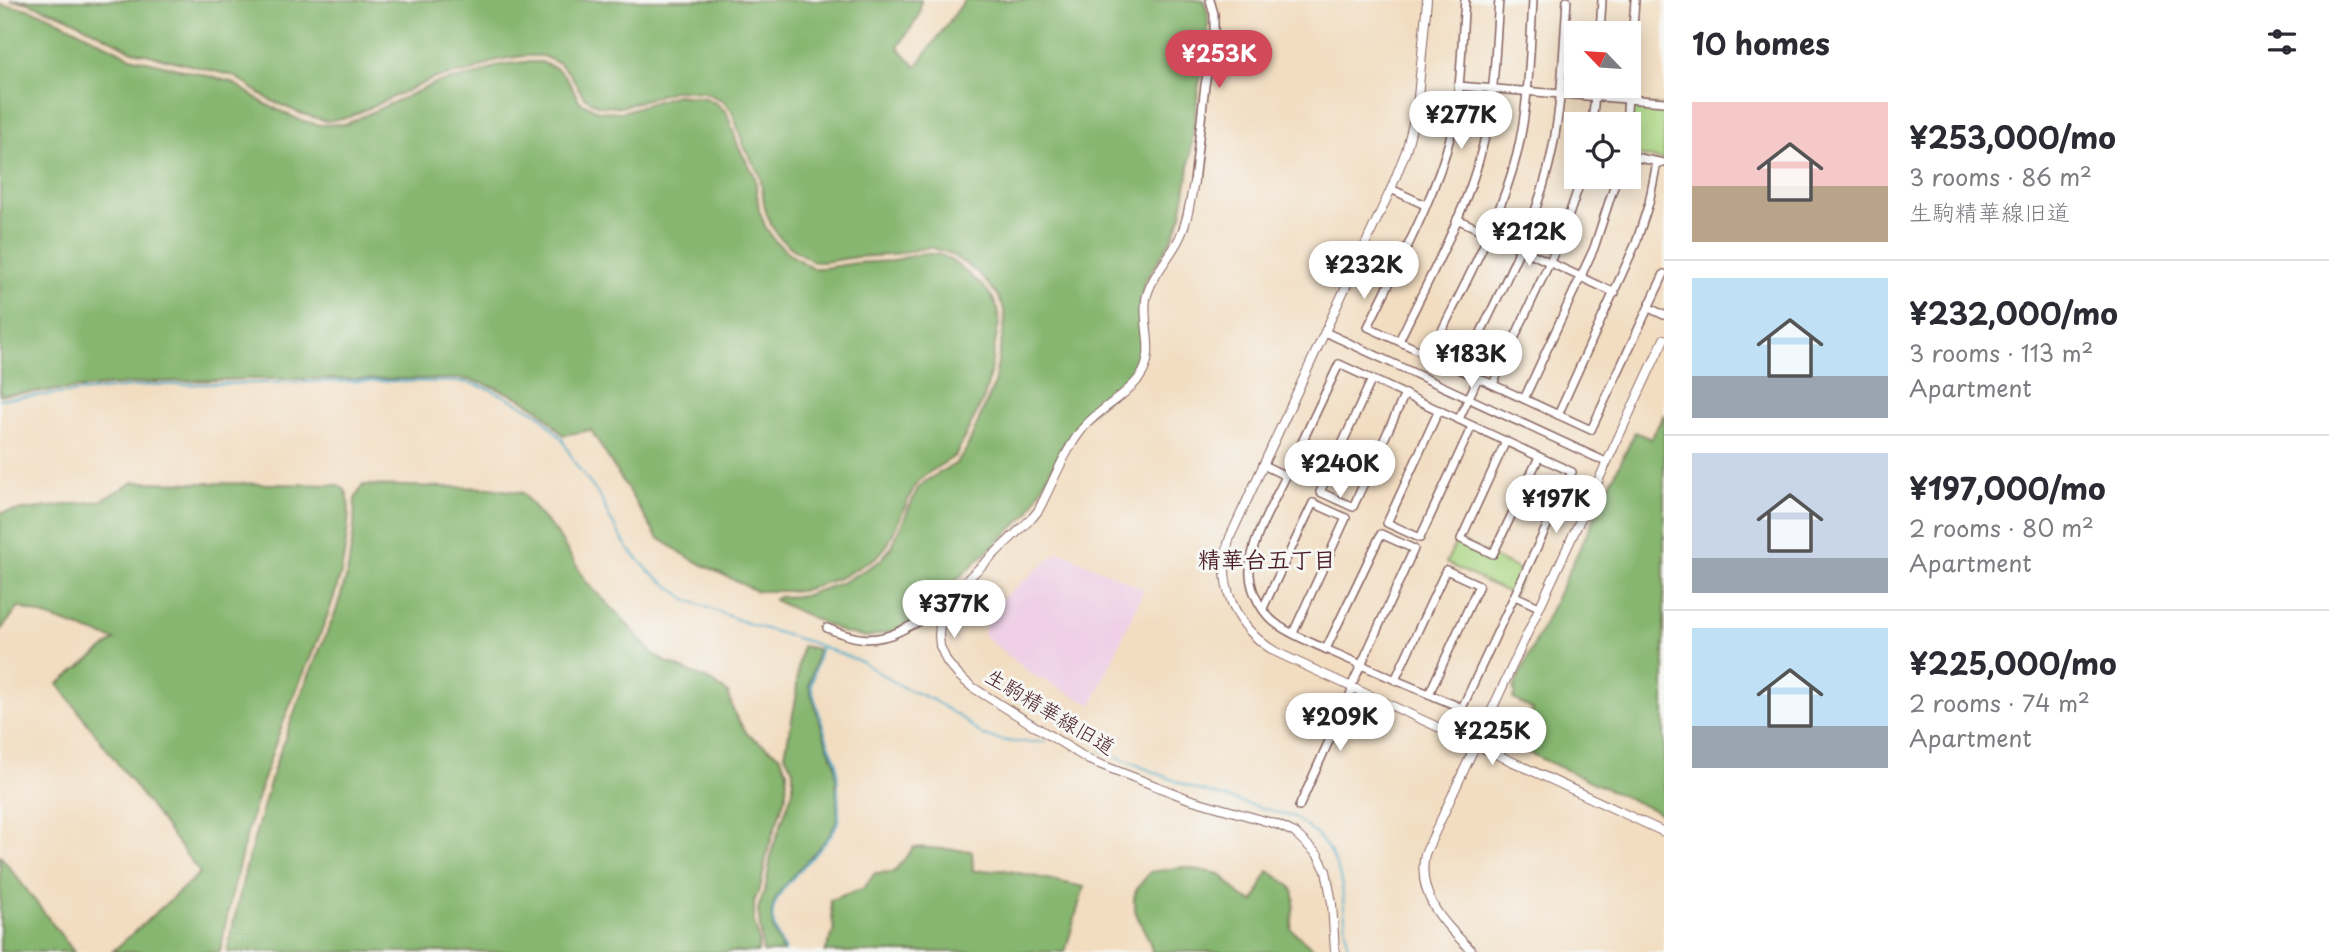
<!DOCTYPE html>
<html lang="en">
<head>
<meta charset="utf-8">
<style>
  :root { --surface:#fff; --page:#f2f2f3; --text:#2b2b33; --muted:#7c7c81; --line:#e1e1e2; --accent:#d1495b }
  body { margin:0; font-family:"Playpen Sans","Klee One",sans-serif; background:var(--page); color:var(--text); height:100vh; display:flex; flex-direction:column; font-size:26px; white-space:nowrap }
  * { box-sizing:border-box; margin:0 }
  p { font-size:23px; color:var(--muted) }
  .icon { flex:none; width:38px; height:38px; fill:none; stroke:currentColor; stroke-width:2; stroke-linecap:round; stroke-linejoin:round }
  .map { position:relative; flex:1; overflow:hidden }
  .panel { display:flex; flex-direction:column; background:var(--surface); width:665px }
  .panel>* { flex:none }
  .needle { width:46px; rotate:295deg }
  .fabs { position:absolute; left:1564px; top:21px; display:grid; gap:14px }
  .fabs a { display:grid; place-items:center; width:77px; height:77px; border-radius:0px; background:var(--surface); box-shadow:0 4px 18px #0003; font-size:35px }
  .price { position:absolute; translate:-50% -60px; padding:0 16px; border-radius:24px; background:#fff; color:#222; font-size:23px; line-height:46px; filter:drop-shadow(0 2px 4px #0008) }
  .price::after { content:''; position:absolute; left:50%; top:42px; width:21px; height:16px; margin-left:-10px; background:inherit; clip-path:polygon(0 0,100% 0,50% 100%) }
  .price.current { background:var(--accent); color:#fff }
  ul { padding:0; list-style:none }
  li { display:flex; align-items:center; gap:21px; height:175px; padding:0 28px }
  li+li { border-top:2px solid var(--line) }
  li span { display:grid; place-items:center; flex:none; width:196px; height:140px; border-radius:0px; color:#555 }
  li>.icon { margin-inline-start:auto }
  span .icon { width:84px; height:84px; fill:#fffc; stroke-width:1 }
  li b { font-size:30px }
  h2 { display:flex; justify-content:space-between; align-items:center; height:84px; padding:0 28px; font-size:30px }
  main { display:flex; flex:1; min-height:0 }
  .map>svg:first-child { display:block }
  .built { fill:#efd0e6 }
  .green { fill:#a9d581; stroke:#7a7a56; stroke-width:2 }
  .forest { fill:#86b66f; stroke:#686a4d; stroke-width:2 }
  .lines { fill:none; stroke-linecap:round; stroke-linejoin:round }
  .stream { stroke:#46a7c5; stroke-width:2 }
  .minor-casing { stroke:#856260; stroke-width:10 }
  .tertiary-casing { stroke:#856260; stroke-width:10 }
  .minor { stroke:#fff; stroke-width:7 }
  .tertiary { stroke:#fff; stroke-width:8 }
  .labels { text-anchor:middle; stroke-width:6; stroke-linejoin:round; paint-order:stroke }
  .street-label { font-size:21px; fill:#4a1f2b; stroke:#f6f6f2 }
  .neighbourhood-label { font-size:23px; font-weight:bold; fill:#4a1f2b; stroke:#f6f6f2 }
</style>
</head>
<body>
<main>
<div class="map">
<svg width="1664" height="952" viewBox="0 0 1664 952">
  <rect width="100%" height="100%" fill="#f6f6f2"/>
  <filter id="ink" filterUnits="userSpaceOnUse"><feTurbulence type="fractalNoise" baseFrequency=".0143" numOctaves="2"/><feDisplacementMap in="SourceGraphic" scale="14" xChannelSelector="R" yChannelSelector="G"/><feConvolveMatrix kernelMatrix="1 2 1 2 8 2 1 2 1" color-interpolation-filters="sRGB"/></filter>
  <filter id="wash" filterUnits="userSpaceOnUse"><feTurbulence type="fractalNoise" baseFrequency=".00686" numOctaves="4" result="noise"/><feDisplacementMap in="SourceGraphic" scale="28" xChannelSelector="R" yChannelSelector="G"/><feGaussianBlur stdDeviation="1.57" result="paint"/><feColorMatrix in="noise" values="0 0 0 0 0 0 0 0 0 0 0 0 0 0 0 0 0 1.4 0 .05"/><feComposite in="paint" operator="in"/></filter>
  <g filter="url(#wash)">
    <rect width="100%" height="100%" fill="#f2ddc1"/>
    <polygon class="built" points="1059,551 1144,589 1092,705 1030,673 983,635 989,610"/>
    <g class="green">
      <path d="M 1634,104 L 1664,106 L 1664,160 L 1636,155 C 1625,139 1629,124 1631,106 Z"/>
      <polygon points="1457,539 1524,572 1513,595 1446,563"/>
    </g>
    <g class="forest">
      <polygon points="10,0 921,0 919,16 898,47 916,67 965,0 1204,0 1208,14 1208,39 1199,84 1188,175 1181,217 1172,238 1144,283 1141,296 1139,318 1142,352 1134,374 1078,424 1064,445 1028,514 955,581 932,609 894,631 867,637 845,633 774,600 777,597 803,596 843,582 880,561 892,546 918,488 927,480 955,464 966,450 994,385 1005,322 1004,309 997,294 977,272 949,253 930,247 890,255 856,257 824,262 814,262 794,250 780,238 771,225 765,209 760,175 744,146 732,111 722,100 704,92 676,90 621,107 599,106 584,97 570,74 559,63 542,56 523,56 497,60 472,71 435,78 349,117 327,121 302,114 270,100 234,76 133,51 67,17 26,2"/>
      <polygon points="0,5 24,8 47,15 131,57 232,82 267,105 300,120 320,125 346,124 436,83 474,76 499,65 524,62 541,62 556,68 566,77 580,102 598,111 622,112 676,95 706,98 719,105 727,113 739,148 755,177 759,210 766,228 776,242 791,255 812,268 824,268 856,263 891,261 924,253 941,255 952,261 984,287 992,297 998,310 999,322 988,383 983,400 955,456 925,475 915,485 888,544 878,556 842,577 801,591 756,591 691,559 657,537 591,430 563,435 540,410 520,398 494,387 471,380 460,379 249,379 154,382 0,395"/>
      <polygon points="1664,414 1664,815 1518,748 1533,710 1513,699 1515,690 1513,689 1635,432 1651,439"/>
      <path d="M 134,482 L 339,485 C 342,488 344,488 346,492 C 353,506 344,556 341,572 C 328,626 299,678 280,731 C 253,802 234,877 220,952 L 112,952 L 200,873 L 58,684 L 115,640 L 19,607 L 0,631 L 0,513 L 100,501 Z"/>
      <polygon points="363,485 490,488 523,493 539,514 556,532 587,583 619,615 651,652 664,661 713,682 728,693 734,713 747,734 780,756 787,771 786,794 768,849 761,885 754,902 754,922 759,942 758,952 227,952 245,871 275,765 300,697 336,611 347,575 354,530 355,499"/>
      <path d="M 802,646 L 818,649 L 809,686 L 826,742 L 835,763 L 838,817 C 827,855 766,884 772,921 C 773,932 779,942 783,952 L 763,952 L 758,909 L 766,886 L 772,850 L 793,790 L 793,770 L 785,754 L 796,699 L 798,668 Z"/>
      <polygon points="914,847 972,851 973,871 1005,870 1084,887 1065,952 825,952 834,931 830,900 864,888 875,873 894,872"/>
      <polygon points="0,855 74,952 0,952"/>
      <path d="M 1183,867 L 1220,874 L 1242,897 L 1254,902 L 1268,871 C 1303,891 1294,891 1291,929 L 1317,952 L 1152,952 C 1150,931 1127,913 1136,891 C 1139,885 1146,878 1150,872 Z"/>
    </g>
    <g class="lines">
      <g class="stream">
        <polyline points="0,399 154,385 370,381 460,382 470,383 492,390 538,413 562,439 576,465 601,498 609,517 627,547 650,572 686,599 749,624 810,642 862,662 902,687 933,700 963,719 983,736 1012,742 1047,742"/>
        <polyline points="1101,750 1195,789 1294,817 1316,834 1330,851 1338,869 1342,886 1348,952"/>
        <path d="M 785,952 C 781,942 775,932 773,921 C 767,885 829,855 839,818 L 837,763 L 828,742 L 811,686 L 821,646"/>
      </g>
    </g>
  </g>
  <g filter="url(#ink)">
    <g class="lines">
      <defs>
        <g id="minor">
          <path d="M 1465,0 C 1461,44 1462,91 1451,134 C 1435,199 1397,266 1368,327 L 1591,430 L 1664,274"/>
          <polyline points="1600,33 1602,0"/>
          <polyline points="1458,86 1664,102"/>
          <polyline points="1592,124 1596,86"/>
          <polyline points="1626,124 1635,0"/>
          <polyline points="1629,156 1664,163"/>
          <polyline points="1194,182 1205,85 1214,40 1214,14 1210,0"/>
          <polyline points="1391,189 1425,205"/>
          <polyline points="1457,219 1615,293"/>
          <polyline points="1649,308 1664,315"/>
          <polyline points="1325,332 1606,462"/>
          <path d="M 1399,341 C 1428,280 1466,213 1482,149 C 1495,101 1495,49 1499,0"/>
          <path d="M 1430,355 C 1461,290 1499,225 1517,154 C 1529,104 1530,51 1533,0"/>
          <path d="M 1463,370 C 1493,305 1530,239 1548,169 C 1562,114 1563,56 1567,0"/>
          <polyline points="1372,379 1320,492 1353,507 1405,394"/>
          <polyline points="1493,384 1561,238 1582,177"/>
          <polyline points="1524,399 1594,248 1617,177"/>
          <polyline points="1439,410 1387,523 1420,538 1472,426"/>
          <polyline points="1558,415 1636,243 1649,203 1657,162"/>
          <polyline points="1459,419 1478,378"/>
          <polyline points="1506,441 1461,539 1493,554 1539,457"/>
          <path d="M 1263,465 L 1286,476 L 1339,364 L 1572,472 L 1462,708 C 1418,690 1374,671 1330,651 C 1313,643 1293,636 1278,625 C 1263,615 1251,593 1250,575 C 1248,544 1273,504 1286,476"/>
          <polyline points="1515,596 1539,607"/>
          <polyline points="1263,608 1313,503 1346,518 1293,633"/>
          <path d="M 827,628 C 852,639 874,644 900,631 C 915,624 924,617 941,616"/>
          <polyline points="1326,649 1381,534 1414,549 1351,687"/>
          <polyline points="1395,680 1446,570 1479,585 1429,694"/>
          <polyline points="1299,807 1353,688"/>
        </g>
        <g id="tertiary">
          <path d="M 1427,0 L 1417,108 L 1406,151 L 1391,189 L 1230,537 C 1215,583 1235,628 1276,652 L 1664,832"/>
          <path d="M 1194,182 C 1190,201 1188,221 1179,239 C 1169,259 1151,276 1146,299 C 1142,326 1157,353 1140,377 C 1125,397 1100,408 1084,427 C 1064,451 1053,483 1038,511 L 1032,518 L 951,595 L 941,616 L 939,635 L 940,646 L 947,662 L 959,676 L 972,687 L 1089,760 L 1189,799 L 1276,824 L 1295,833 L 1318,855 L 1326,871 L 1332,903 L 1335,952"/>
          <path d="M 1473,952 C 1445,924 1416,897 1425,854 L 1664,339"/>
        </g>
      </defs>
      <use href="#minor" class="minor-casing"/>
      <use href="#tertiary" class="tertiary-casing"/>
      <use href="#minor" class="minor"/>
      <use href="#tertiary" class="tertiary"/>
    </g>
  </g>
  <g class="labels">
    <g class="street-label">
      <text transform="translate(1050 712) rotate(31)" y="7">生駒精華線旧道</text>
    </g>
    <g class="neighbourhood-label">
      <text x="1267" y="568">精華台五丁目</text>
    </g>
  </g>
</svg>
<div class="fabs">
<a><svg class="needle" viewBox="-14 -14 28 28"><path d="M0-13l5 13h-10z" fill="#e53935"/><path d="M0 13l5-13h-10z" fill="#7c7c81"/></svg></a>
<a><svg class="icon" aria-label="locate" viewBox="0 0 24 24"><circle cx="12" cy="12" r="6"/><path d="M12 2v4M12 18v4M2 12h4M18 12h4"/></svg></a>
</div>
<b class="price current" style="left:1219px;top:90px">¥253K</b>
<b class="price" style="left:1461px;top:151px">¥277K</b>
<b class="price" style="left:1529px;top:268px">¥212K</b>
<b class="price" style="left:1364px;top:301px">¥232K</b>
<b class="price" style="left:1471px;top:390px">¥183K</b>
<b class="price" style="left:1340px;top:500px">¥240K</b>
<b class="price" style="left:1556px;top:535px">¥197K</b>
<b class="price" style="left:954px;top:640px">¥377K</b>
<b class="price" style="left:1340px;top:753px">¥209K</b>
<b class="price" style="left:1492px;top:767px">¥225K</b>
</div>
<section class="panel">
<h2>10 homes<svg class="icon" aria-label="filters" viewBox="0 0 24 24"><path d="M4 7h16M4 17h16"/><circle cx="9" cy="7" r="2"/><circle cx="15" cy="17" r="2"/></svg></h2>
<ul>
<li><span style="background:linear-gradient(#f6c9c9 60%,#b9a48a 0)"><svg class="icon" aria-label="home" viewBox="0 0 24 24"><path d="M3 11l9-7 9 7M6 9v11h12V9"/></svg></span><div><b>¥253,000/mo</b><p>3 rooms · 86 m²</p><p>生駒精華線旧道</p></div></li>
<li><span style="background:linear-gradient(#bfe0f5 70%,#9aa5b1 0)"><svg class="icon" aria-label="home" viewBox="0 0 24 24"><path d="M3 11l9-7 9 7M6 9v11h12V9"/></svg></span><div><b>¥232,000/mo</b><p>3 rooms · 113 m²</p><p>Apartment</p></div></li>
<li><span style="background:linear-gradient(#c9d6e8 75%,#9aa5b1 0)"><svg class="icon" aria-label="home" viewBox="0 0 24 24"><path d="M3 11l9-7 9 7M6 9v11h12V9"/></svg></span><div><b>¥197,000/mo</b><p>2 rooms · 80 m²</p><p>Apartment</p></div></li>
<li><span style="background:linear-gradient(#bfe0f5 70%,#9aa5b1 0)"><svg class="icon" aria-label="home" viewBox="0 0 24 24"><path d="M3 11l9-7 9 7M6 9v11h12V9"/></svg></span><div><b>¥225,000/mo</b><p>2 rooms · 74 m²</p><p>Apartment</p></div></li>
</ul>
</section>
</main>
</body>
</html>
